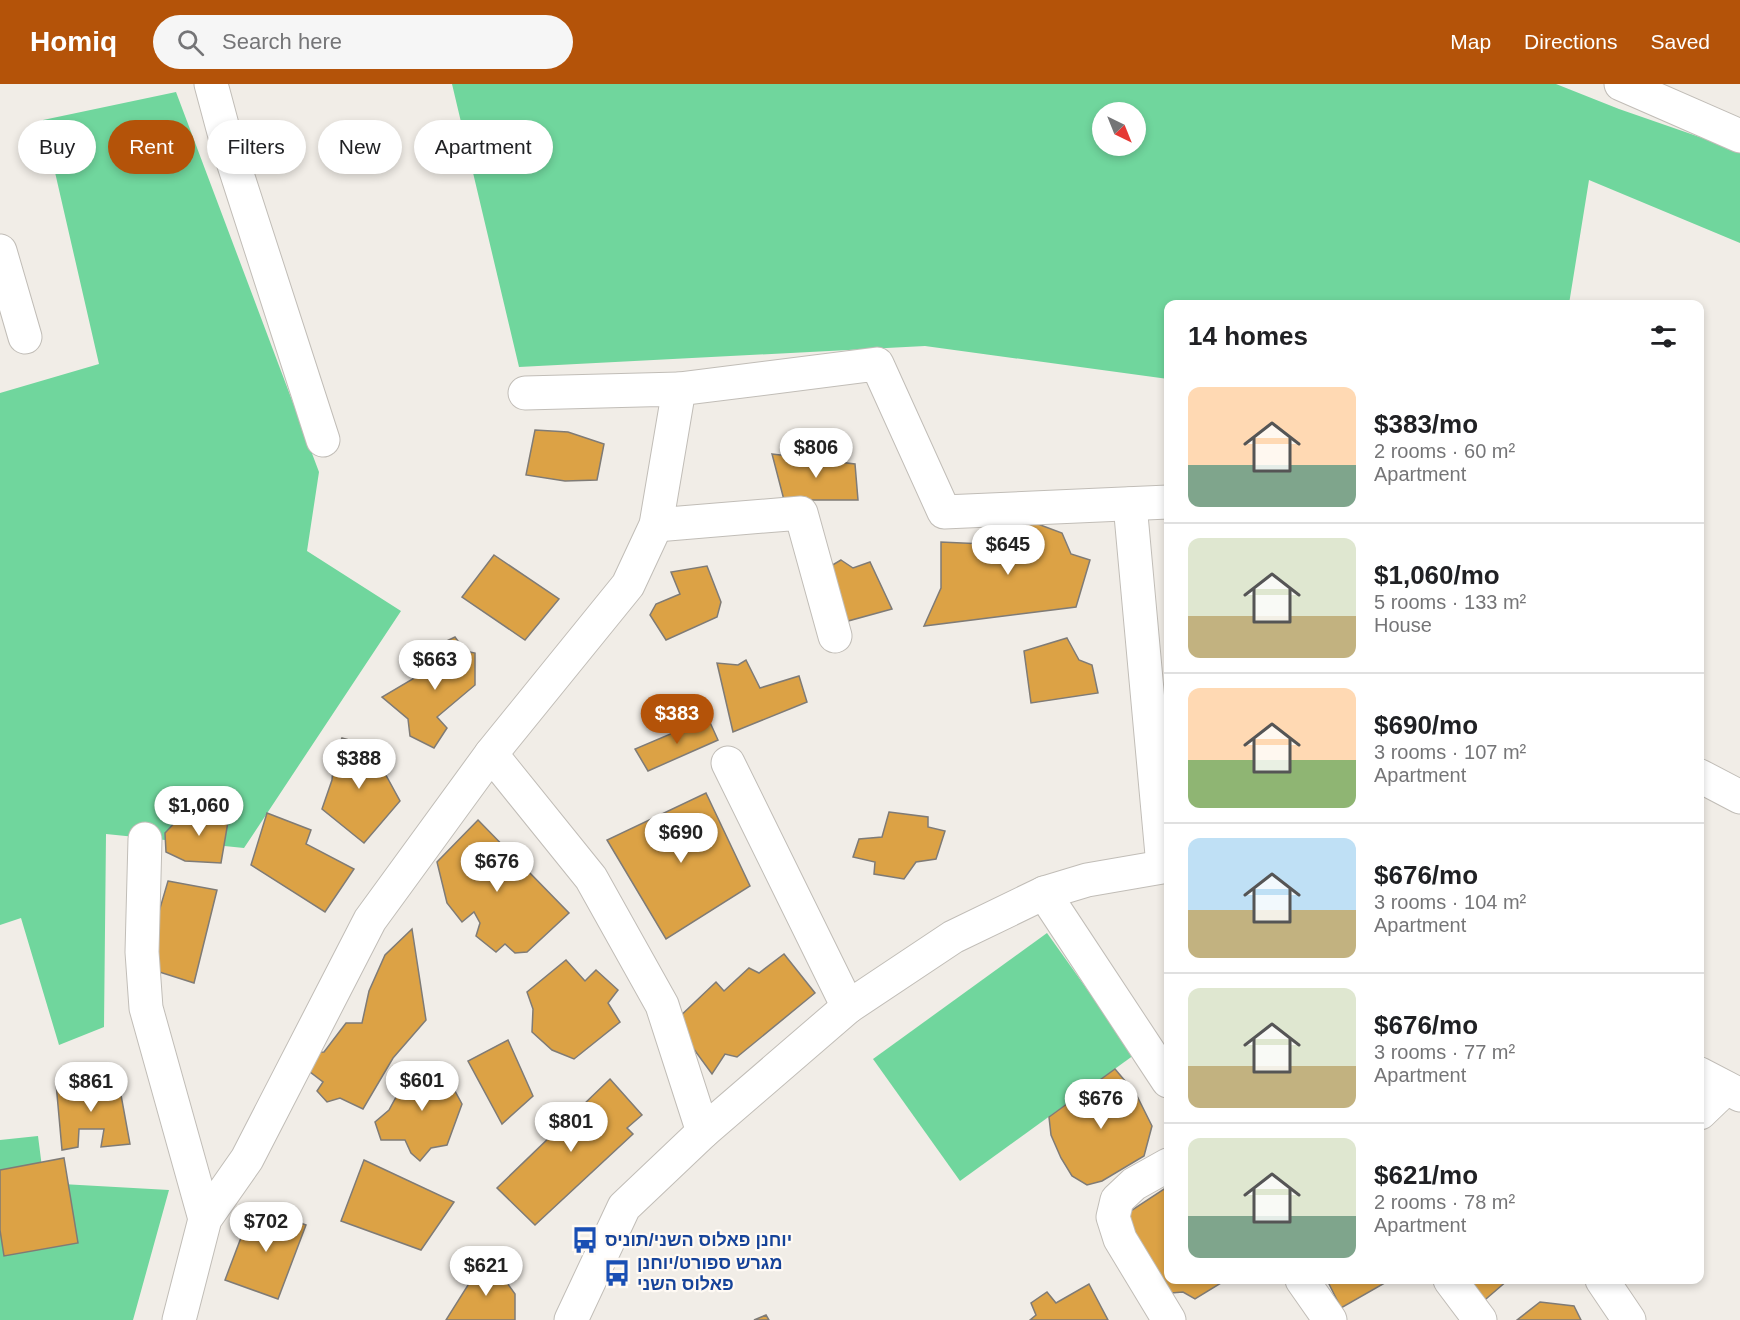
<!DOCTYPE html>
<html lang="en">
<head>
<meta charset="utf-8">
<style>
  :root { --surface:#fff; --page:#f6f6f6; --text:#202124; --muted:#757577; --line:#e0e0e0; --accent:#b45309 }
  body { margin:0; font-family:Arial,"Noto Sans Hebrew",sans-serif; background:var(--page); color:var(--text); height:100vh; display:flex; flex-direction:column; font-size:22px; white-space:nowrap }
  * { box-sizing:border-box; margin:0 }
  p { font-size:20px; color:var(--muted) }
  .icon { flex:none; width:33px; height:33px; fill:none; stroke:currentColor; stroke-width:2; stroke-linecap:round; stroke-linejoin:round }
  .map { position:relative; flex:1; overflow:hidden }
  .sheet { position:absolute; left:1164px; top:216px; width:540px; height:984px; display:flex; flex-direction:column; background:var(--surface); border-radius:12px; box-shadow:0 3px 9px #0003 }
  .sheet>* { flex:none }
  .hud { position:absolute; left:18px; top:36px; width:570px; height:54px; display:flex; gap:12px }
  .needle { width:39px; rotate:137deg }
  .controls { position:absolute; left:1092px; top:18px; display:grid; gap:12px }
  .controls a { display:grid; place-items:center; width:54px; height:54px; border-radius:50%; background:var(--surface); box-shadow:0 3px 9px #0003; font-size:30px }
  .price { position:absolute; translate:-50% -51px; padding:0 14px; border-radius:21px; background:#fff; color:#222; font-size:20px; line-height:39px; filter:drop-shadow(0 2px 3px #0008) }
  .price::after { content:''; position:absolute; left:50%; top:36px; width:18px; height:14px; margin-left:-9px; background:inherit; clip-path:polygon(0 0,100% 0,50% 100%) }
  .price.on { background:var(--accent); color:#fff }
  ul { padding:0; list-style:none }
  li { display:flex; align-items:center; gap:18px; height:150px; padding:0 24px }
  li+li { border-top:2px solid var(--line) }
  li span { display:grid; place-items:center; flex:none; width:168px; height:120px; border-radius:12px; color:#555 }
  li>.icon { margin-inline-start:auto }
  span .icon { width:72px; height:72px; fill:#fffc; stroke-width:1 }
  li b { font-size:26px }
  h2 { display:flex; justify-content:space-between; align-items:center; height:72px; padding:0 24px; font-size:26px }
  .pill { padding:0 21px; border-radius:27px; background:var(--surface); box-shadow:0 3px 9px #0003; font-size:21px; line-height:54px }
  .pill.on { background:var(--accent); color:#fff }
  header { display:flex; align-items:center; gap:36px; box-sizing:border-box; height:84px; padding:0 30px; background:var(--accent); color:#fff }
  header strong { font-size:28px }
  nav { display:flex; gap:33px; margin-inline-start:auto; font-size:21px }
  .search { width:420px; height:54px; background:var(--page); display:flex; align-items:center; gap:15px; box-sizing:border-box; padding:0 21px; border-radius:33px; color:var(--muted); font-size:22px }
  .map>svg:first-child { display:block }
  .grass { fill:#70d69d; fill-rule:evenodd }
  .building { fill:#dca245; stroke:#7f7b76; stroke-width:1.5 }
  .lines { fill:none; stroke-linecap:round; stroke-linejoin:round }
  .minor-casing { stroke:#c1bdb7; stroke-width:35 }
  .tertiary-casing { stroke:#c1bdb7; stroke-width:35 }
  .minor { stroke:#fff; stroke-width:33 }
  .tertiary { stroke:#fff; stroke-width:33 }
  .labels { text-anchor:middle; stroke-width:4.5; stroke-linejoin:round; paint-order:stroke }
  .transit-label { font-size:18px; font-weight:bold; fill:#164399; stroke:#fffaf4; text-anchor:start }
</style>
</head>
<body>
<header>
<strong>Homiq</strong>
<div class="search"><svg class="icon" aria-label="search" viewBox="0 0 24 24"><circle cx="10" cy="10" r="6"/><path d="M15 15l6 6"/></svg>Search here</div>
<nav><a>Map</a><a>Directions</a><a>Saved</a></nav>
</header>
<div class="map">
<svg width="1740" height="1236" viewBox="0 0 1740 1236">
  <rect width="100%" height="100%" fill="#f1ede7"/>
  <g class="grass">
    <path d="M 452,0 L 1556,0 L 1619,25 L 1740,67 L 1740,159 L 1589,96 L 1569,220 L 1168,220 L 1168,295 L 925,262 L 519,283 ZM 1102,28 L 1136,28 L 1136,62 L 1102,62 Z"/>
    <polygon points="176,8 319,388 307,467 401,527 244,764 106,750 104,943 59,961 21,834 0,841 0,309 99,280 43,36"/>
    <polygon points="1047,849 1134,971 960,1097 873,975"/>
    <polygon points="38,1052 44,1099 169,1106 133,1236 0,1236 0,1056"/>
  </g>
  <g class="building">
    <polygon points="535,346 568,348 604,360 597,396 565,397 526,391"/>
    <polygon points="772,370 855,380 858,416 784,416"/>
    <polygon points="1027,436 1062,449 1071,470 1090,476 1076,523 924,542 941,504 941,458 984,460"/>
    <polygon points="494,471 559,515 525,556 462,513"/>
    <polygon points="841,476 853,484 870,478 892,525 848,537 824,486"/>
    <polygon points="707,482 721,518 717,533 666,556 650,531 656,520 680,510 671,488"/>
    <polygon points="455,553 465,567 475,569 475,601 437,633 447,644 434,664 410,652 408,635 382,613 428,586 436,562"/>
    <polygon points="1067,554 1079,576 1092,581 1098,609 1031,619 1024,567"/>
    <polygon points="746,576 760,604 799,592 807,618 733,648 717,579 738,581"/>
    <polygon points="708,634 718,656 648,687 635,665"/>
    <polygon points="342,654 370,662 400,717 364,759 322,725 332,696 334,673"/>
    <polygon points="706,709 750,802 666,855 607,756"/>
    <polygon points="230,726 221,779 185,777 166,768 165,749 181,732"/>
    <polygon points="889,728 928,733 928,743 945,747 936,775 916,778 904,795 874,790 875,778 853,773 859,755 882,753"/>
    <polygon points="267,729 311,746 306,760 354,785 325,828 251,781"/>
    <polygon points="478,736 569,829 527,868 515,869 505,860 496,868 476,852 480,839 474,828 462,838 447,819 437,778"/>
    <polygon points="168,797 217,806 194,899 153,886 153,848"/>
    <polygon points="412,845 426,936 393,974 363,1025 340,1014 327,1018 317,1007 323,998 297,978 301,969 324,968 346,939 362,939 369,907 385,871"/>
    <polygon points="784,870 815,909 737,973 725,970 712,990 674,938 716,898 724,907 749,884 759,889"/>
    <polygon points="566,876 585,897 596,886 618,906 608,919 620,938 574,975 552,966 532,948 533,925 527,908"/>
    <polygon points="508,956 533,1012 502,1040 468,977"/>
    <polygon points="414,980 453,993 455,1007 462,1020 447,1061 431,1064 420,1077 411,1069 405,1056 381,1056 375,1038 389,1026"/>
    <polygon points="1115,985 1136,1010 1152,1042 1144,1072 1102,1097 1087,1101 1072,1092 1061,1074 1051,1051 1049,1033"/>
    <polygon points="610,995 642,1031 627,1044 633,1050 535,1141 497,1104"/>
    <polygon points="56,999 119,1000 130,1060 101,1063 104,1045 79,1045 78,1063 62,1066"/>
    <polygon points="64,1074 78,1159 4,1172 0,1146 0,1086"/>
    <polygon points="364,1076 454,1118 421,1166 341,1137"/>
    <polygon points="1164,1105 1168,1106 1168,1196 1226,1196 1195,1215 1183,1208 1171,1209 1133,1154 1126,1130"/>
    <polygon points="253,1122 306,1141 278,1215 225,1196"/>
    <polygon points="487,1171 515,1210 515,1236 446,1236"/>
    <polygon points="1327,1196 1390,1196 1341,1224"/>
    <polygon points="1462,1196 1508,1196 1479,1221"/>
    <polygon points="1089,1200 1108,1236 1030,1236 1036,1231 1031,1219 1047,1208 1056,1219"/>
    <polygon points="1540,1218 1574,1222 1581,1236 1517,1236"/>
    <polygon points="766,1231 769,1236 754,1236"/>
  </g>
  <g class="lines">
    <defs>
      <g id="minor">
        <polyline points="211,0 226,56 323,356"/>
        <polyline points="1621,0 1740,52"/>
        <polyline points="0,167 25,253"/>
        <polyline points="679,305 877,280 944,428 1168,418"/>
        <polyline points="1130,420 1163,782"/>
        <polyline points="656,441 801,429 835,552"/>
        <polyline points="491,670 628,501 656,441 679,305 525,309"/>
        <polyline points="728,679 848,923"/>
        <polyline points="1700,692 1740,713"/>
        <polyline points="145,755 142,868 146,924 205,1135"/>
        <polyline points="1044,809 1168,997"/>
        <polyline points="1700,1029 1726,1004"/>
        <polyline points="1168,1081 1134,1100 1117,1116 1113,1133 1120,1155 1169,1236"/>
        <polyline points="1302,1196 1330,1236"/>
        <polyline points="1450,1196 1480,1236"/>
        <polyline points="1602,1196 1629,1236"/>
        <polyline points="179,1236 205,1135 247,1075 370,836 491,670 591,794 662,921 703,1048"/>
      </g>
      <g id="tertiary">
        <polyline points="1700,990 1740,1011"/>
        <polyline points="571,1236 624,1123 703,1048 848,923 953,853 1044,809 1087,796 1168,782"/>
      </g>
    </defs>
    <use href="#minor" class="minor-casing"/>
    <use href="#tertiary" class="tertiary-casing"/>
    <use href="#minor" class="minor"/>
    <use href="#tertiary" class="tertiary"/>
  </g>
  <defs>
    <symbol id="bus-bare" viewBox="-9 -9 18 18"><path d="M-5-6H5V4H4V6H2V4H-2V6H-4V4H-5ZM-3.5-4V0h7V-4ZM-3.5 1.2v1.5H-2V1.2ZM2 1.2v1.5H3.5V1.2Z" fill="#1a4fb4" stroke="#fffaf4" stroke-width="2.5" paint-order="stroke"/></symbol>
  </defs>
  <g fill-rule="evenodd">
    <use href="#bus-bare" x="566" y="1137" width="38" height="38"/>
    <use href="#bus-bare" x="598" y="1170" width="38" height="38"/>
  </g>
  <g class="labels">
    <g class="transit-label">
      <text x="605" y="1162">יוחנן פאלוס השני/תוניס</text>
      <text x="637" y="1185">מגרש ספורט/יוחנן<tspan x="637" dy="21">פאלוס השני</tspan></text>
    </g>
  </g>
</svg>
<div class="controls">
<a><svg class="needle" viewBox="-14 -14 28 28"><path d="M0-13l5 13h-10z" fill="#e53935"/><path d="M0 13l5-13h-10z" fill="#757577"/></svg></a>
</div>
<b class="price" style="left:816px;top:395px">$806</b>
<b class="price" style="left:1008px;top:492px">$645</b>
<b class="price" style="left:435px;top:607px">$663</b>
<b class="price on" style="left:677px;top:661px">$383</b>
<b class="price" style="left:359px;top:706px">$388</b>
<b class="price" style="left:199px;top:753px">$1,060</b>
<b class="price" style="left:681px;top:780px">$690</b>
<b class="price" style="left:497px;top:809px">$676</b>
<b class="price" style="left:422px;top:1028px">$601</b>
<b class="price" style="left:91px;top:1029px">$861</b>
<b class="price" style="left:1101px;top:1046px">$676</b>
<b class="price" style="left:571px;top:1069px">$801</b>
<b class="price" style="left:266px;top:1169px">$702</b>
<b class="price" style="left:486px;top:1213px">$621</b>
<div class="hud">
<a class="pill">Buy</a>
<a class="pill on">Rent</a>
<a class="pill">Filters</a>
<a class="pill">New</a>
<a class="pill">Apartment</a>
</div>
<section class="sheet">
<h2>14 homes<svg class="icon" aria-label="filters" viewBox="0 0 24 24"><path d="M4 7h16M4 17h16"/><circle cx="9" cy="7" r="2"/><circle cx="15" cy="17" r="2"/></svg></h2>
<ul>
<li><span style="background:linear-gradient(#ffd9b3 65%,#7fa58c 0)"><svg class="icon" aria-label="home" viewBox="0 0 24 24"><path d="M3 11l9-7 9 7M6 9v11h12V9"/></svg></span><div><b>$383/mo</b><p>2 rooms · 60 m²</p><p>Apartment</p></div></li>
<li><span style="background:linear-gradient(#dfe7d0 65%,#c2b280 0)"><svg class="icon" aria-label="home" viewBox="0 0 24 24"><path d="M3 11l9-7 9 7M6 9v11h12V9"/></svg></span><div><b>$1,060/mo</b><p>5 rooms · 133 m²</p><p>House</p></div></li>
<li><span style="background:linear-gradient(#ffd9b3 60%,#8fb573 0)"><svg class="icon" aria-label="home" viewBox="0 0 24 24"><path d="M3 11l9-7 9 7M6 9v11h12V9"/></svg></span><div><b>$690/mo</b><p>3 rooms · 107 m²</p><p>Apartment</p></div></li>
<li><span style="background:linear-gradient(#bfe0f5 60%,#c2b280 0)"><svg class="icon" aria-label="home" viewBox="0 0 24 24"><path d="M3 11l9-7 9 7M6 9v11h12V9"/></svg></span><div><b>$676/mo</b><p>3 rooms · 104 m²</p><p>Apartment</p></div></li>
<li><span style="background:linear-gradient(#dfe7d0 65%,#c2b280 0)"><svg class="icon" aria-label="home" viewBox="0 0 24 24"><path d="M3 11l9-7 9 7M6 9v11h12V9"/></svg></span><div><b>$676/mo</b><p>3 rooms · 77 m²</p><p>Apartment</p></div></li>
<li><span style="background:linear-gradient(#dfe7d0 65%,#7fa58c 0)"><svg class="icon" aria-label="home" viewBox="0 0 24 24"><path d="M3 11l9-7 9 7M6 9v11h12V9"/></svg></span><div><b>$621/mo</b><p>2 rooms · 78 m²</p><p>Apartment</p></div></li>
</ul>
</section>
</div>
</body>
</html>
